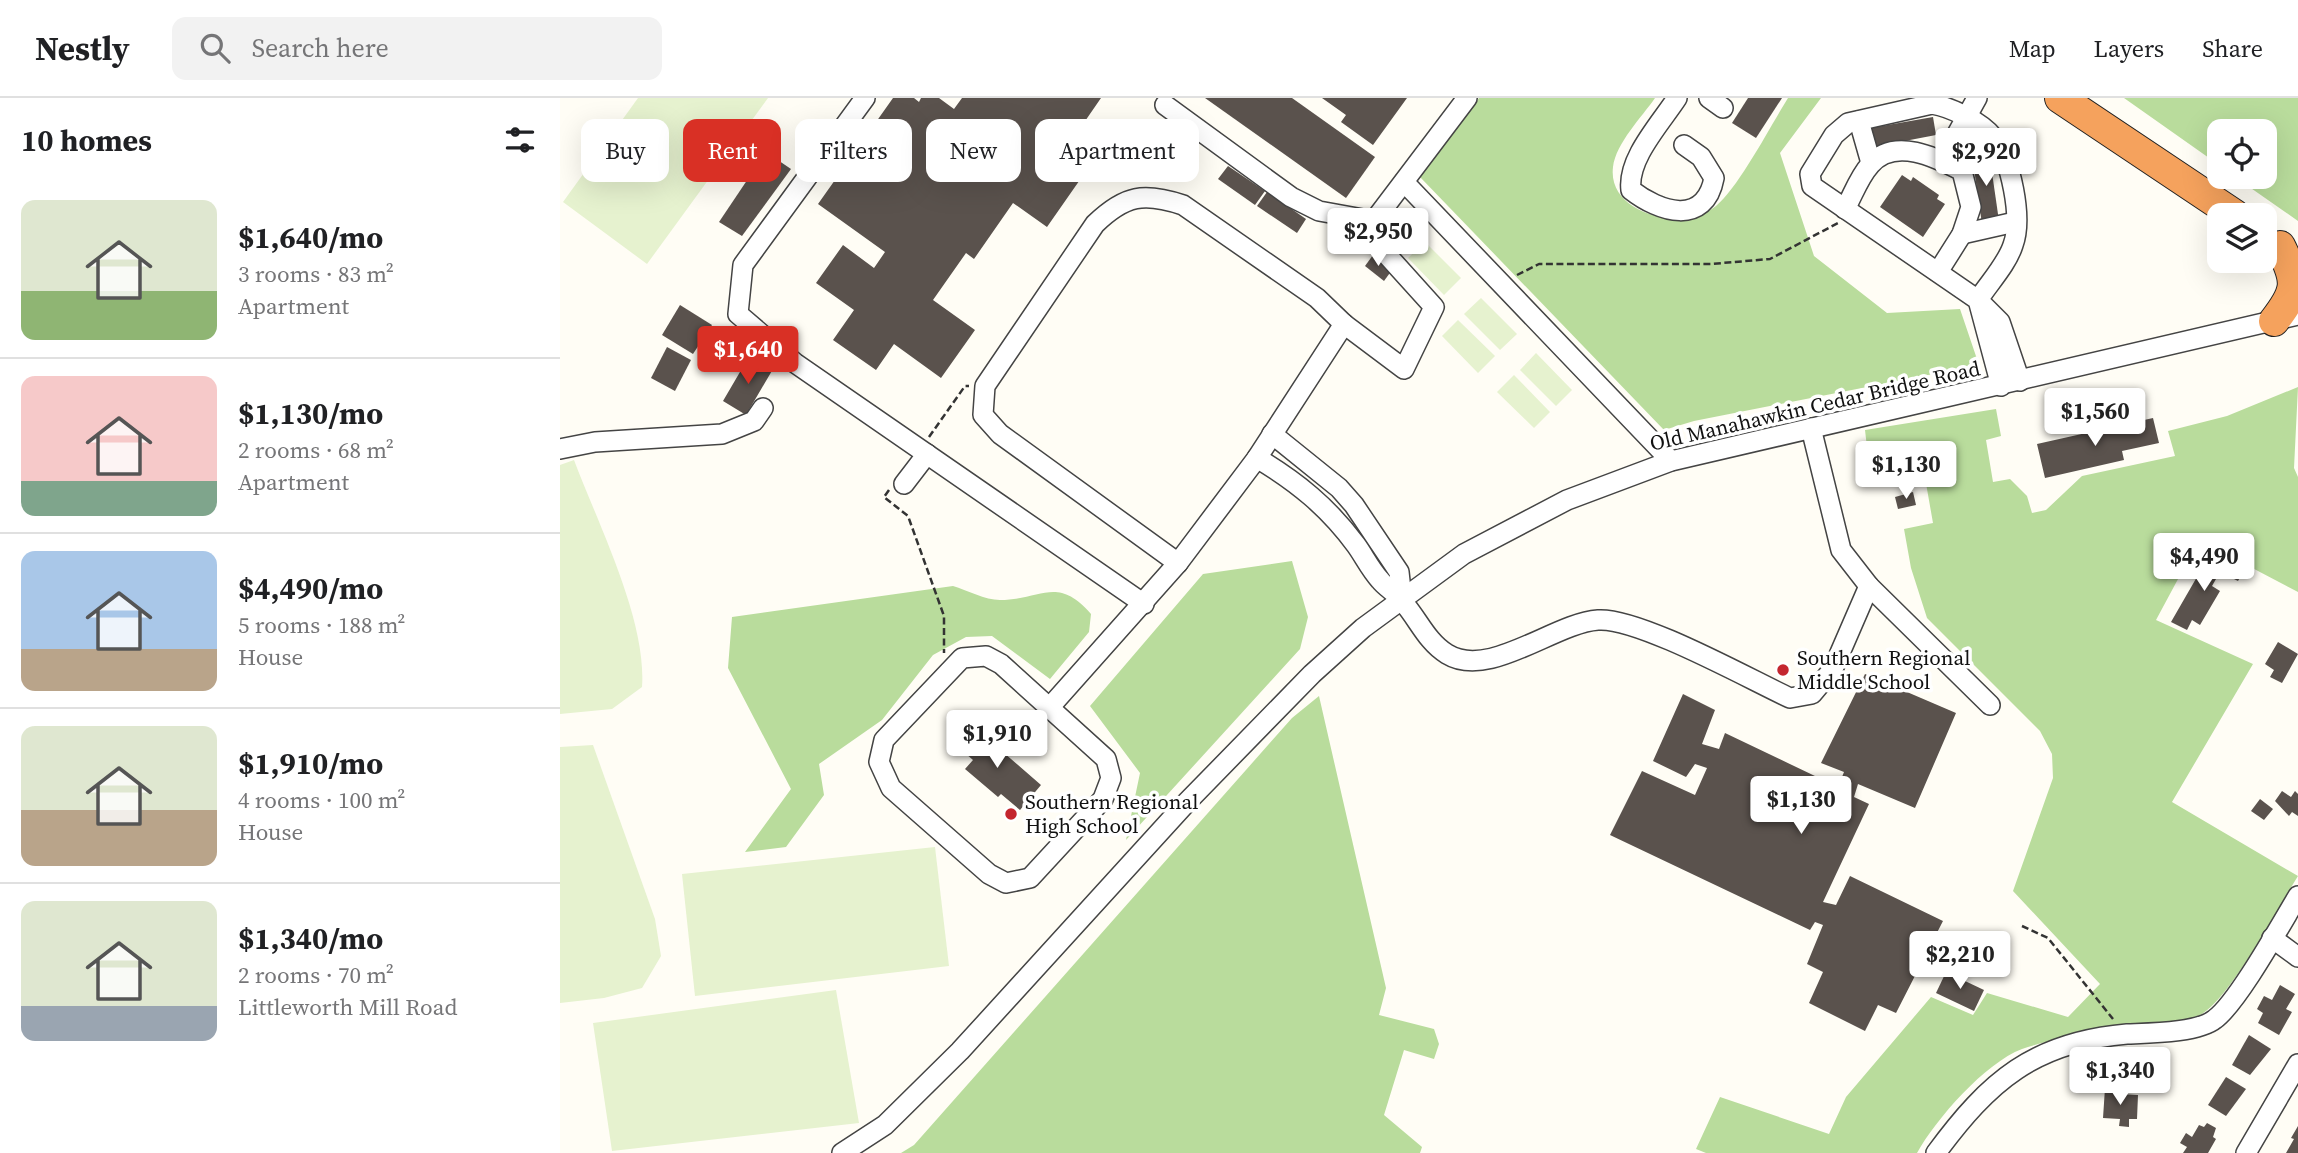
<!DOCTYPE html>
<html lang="en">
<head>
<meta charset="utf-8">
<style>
  :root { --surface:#fff; --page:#f2f2f2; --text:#202124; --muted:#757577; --line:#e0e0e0; --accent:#d93025 }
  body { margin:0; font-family:"Source Serif 4",serif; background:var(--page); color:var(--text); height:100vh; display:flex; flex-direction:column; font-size:26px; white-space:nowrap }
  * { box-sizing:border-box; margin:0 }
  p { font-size:23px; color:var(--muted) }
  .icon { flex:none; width:38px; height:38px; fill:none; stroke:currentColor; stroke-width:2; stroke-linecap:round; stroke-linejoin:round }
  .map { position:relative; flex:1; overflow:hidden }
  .details { display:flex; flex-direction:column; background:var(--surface); width:560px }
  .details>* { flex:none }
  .guide { position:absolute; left:21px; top:21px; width:665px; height:63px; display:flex; gap:14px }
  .fabs { position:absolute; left:1647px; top:21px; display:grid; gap:14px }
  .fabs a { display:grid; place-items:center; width:70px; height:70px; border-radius:14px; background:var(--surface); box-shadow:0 7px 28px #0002; font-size:35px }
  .price { position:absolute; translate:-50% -60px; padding:0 16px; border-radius:7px; background:#fff; color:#222; font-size:23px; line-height:46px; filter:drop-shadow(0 2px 4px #0008) }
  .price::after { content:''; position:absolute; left:50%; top:42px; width:21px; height:16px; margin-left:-10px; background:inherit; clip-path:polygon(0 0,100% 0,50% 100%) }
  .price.current { background:var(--accent); color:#fff }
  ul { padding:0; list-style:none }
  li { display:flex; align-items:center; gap:21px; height:175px; padding:0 21px }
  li+li { border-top:2px solid var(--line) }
  li span { display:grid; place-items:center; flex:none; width:196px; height:140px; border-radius:14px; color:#555 }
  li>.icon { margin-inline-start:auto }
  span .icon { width:84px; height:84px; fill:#fffc; stroke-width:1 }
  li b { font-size:30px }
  h2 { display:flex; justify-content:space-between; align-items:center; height:84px; padding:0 21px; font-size:30px }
  .chip { padding:0 24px; border-radius:14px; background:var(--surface); box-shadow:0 7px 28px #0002; font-size:24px; line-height:63px }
  .chip.current { background:var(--accent); color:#fff }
  header { display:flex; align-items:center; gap:42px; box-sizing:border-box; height:98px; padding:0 35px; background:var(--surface); border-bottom:2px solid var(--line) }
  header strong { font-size:33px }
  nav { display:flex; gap:38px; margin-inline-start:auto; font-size:24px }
  .search { width:490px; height:63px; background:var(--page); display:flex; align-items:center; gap:18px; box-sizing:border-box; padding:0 24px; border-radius:14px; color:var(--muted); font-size:26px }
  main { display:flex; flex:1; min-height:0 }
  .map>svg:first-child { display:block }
  .forest { fill:#b9dc9c }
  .pitch { fill:#e6f2cf }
  .building { fill:#5a524d }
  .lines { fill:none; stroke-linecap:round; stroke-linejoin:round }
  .minor-casing { stroke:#444; stroke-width:22 }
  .highway-casing { stroke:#222; stroke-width:32 }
  .path { stroke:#333; stroke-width:2.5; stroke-dasharray:7 3.5; stroke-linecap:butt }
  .minor { stroke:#fff; stroke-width:19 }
  .highway { stroke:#f5a25d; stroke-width:30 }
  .poi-dot { fill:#c4262e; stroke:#fff; stroke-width:2.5 }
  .labels { text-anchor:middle; stroke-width:7; stroke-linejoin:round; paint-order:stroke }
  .street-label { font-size:21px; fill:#111; stroke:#fff }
  .poi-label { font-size:21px; fill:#111; stroke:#fff; text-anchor:start }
</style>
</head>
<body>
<header>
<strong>Nestly</strong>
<div class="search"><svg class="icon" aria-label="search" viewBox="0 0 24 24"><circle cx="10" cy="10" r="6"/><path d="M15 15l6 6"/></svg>Search here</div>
<nav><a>Map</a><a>Layers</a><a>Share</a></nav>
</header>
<main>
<section class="details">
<h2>10 homes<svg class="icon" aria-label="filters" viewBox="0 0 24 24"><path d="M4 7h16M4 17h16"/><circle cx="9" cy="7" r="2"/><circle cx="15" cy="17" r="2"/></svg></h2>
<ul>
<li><span style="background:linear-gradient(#dfe7d0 65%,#8fb573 0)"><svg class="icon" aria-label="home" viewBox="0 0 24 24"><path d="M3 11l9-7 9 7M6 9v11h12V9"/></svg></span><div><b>$1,640/mo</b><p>3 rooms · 83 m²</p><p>Apartment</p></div></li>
<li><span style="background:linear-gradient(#f6c9c9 75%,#7fa58c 0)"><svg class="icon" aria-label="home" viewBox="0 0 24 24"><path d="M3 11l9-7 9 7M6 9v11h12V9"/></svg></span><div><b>$1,130/mo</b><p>2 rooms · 68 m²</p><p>Apartment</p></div></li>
<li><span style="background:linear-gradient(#a9c7e8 70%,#b9a48a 0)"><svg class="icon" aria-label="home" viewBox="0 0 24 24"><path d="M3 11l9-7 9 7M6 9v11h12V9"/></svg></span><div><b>$4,490/mo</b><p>5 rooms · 188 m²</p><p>House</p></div></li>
<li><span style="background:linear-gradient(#dfe7d0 60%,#b9a48a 0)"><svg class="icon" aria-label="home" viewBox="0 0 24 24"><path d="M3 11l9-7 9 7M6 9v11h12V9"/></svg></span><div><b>$1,910/mo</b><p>4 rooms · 100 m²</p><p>House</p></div></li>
<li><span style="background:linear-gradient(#dfe7d0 75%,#9aa5b1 0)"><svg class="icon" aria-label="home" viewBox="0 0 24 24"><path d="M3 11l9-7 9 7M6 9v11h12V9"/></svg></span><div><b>$1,340/mo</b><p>2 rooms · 70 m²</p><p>Littleworth Mill Road</p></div></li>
</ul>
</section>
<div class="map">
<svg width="1738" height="1055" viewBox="0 0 1738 1055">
  <rect width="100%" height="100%" fill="#fffdf5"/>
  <g class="forest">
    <path d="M 919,0 L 1095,0 C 1082,19 1056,45 1053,69 C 1047,118 1126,133 1156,108 C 1179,89 1211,27 1228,0 L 1261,0 L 1220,55 L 1254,158 L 1327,215 L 1400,211 L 1419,267 L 1134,323 L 1104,332 L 860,79 Z"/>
    <polygon points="1564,0 1738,0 1738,123 1675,79 1704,79 1704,33 1659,33 1659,67"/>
    <path d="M 1738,289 L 1734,370 L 1738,379 L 1738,494 L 1639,442 L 1596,522 L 1693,566 L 1612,704 L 1738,778 C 1718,810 1669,902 1640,917 C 1621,926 1573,932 1551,934 C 1520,937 1491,941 1462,951 C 1425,965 1376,1021 1357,1055 L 1146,1055 L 1136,1051 L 1160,999 L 1269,1036 L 1286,999 L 1371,899 L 1413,917 L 1427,895 L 1508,919 L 1540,886 L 1453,793 L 1493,680 L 1492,656 L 1480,633 L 1367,520 L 1351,470 L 1344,431 L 1373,425 L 1361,357 L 1309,367 L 1305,332 L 1436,311 L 1441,338 L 1426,342 L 1433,384 L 1450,381 L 1467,398 L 1472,415 L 1486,412 L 1522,378 L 1615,358 L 1608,333 L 1667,318 Z"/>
    <polygon points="732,463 748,519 740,551 566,742 580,675 530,608 643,476"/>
    <path d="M 393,488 C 407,492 425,502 440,502 C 482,502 497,477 531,516 L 529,534 L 490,581 L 432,538 L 406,539 L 373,557 L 322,622 L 259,666 L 264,697 L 226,749 L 185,754 L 231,691 L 168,570 L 172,519 Z"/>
    <polygon points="759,598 826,890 819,917 874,931 879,946 874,961 844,952 824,1017 862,1049 860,1055 341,1055 354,1047 732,620"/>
  </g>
  <g class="pitch">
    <polygon points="78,0 208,0 87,166 3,104"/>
    <polygon points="865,144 901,180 884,197 848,160"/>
    <polygon points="921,200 957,236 940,252 904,216"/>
    <polygon points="898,222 935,258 918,275 882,238"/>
    <polygon points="976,255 1012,292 996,308 960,272"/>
    <polygon points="954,277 990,314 974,330 937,294"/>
    <path d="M 14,362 C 38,426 87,522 82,589 L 52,611 L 0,616 L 0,367 Z"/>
    <polygon points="33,647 95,821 101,858 82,890 44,900 0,905 0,649"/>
    <polygon points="375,749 389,868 135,898 122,776"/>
    <polygon points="276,892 299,1025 52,1053 33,925"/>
  </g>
  <g class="building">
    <polygon points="333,0 354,0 359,4 361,0 379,0 394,11 402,0 541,0 512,42 499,33 487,50 524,76 487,129 453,105 414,161 406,155 373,202 415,232 381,280 334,246 316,272 273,242 294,212 256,185 283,147 314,170 325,154 258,106"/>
    <polygon points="645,0 732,0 815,59 786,100"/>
    <polygon points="762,0 847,0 813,47 781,24 786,17"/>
    <polygon points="1188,0 1222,0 1196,40 1172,25"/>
    <polygon points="1373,19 1376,37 1308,50 1305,31"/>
    <polygon points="206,54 231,71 182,138 159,124"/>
    <polygon points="1429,54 1439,123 1422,126 1412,57"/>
    <polygon points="668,68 705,93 695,107 658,81"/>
    <polygon points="1342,77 1351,83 1353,79 1379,97 1377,101 1385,106 1363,139 1320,109"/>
    <polygon points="707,94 746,121 737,135 697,108"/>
    <polygon points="813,157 832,172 824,183 805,168"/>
    <polygon points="120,207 152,227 133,256 102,237"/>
    <polygon points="107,249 131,262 115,293 91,280"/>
    <polygon points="194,260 213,271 186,317 163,303 187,262 192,265"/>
    <polygon points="1593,320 1599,345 1562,353 1564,362 1485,380 1477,346"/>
    <polygon points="1353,394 1356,407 1338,411 1335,399"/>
    <polygon points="1661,459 1684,472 1678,483 1660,474 1652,488 1660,493 1640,527 1632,522 1627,532 1611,524 1645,465 1655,470"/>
    <polygon points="1718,544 1738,556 1722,585 1710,579 1714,572 1705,566"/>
    <polygon points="1305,576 1396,615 1355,710 1298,686 1294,699 1309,706 1263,804 1276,807 1290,778 1383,823 1336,915 1318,907 1305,933 1249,905 1263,874 1247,866 1263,827 1255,824 1250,832 1050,737 1082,673 1135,697 1147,670 1135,666 1126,679 1093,663 1123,596 1155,612 1142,646 1159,651 1165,635 1278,689 1284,674 1261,665"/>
    <polygon points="413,628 481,687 460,712 441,696 438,699 405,671 413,662 397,648"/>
    <polygon points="1722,693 1731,699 1735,693 1738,696 1738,718 1732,714 1729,718 1715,703"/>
    <polygon points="1700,701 1713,711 1704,722 1691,713"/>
    <polygon points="1386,874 1424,892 1414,913 1376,895"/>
    <polygon points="1720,887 1735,896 1726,911 1732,914 1719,937 1698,925 1703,915 1697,911 1704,898 1712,902"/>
    <polygon points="1689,937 1711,951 1690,977 1672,967"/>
    <polygon points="1666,979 1686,991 1666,1018 1648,1007"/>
    <polygon points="1545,990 1559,991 1559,996 1578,997 1577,1021 1569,1021 1569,1029 1559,1028 1560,1021 1543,1020"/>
    <polygon points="1647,1025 1656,1030 1653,1039 1656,1041 1648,1055 1623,1055 1627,1049 1620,1045 1626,1035 1632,1039 1639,1027 1644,1029"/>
    <polygon points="1738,1028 1738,1055 1726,1055 1734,1041 1731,1040"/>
  </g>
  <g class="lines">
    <defs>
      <g id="minor">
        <polyline points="305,0 183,167 178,216 235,265 584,506"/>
        <path d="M 1117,0 C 1100,26 1067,61 1071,92 C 1099,114 1145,129 1154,80 L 1141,59 L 1124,47"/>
        <polyline points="1149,0 1163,10"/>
        <polyline points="605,7 731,99 759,113 814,123"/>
        <polyline points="1299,23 1311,65"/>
        <polyline points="1382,63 1417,0"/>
        <polyline points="844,84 1111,363"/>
        <path d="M 1285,111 C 1293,97 1299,79 1310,67 C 1334,38 1377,60 1402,73 L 1411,109 L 1402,136 L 1378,174"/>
        <polyline points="1402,136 1455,124"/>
        <path d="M 1441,288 L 1418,202 C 1429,185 1447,166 1453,147 C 1463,120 1451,61 1433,39 C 1421,24 1391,9 1372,6 L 1288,25 L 1274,37 L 1250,76 L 1252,88 L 1418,202 L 1440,224 L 1460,283"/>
        <polyline points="712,336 779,390 794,407 839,474 842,501"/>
        <polyline points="0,351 35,344 162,336 194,323 203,310"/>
        <path d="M 697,360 C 737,384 768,409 796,447 C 804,458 810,471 820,482 C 826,490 837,495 843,504 C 858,521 867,544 887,556 C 929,582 994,525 1038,522 C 1078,519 1189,581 1230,600 L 1252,596 L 1273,571 L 1309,488 L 1281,452 L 1251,330"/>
        <polyline points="344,386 367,356"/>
        <path d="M 618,465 L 440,336 L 423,317 L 425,288 L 535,126 C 565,97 584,94 623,107 L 757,200 L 784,226 L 844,271 L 874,209 L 818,147 L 814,123 L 907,0"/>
        <polyline points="1309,488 1430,607"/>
        <polygon points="426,558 441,566 546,661 551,680 543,701 470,780 446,785 429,776 331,690 319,664 324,642 402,560"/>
        <polyline points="489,610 618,465 697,360 784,226"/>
        <polyline points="1712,840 1738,859"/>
        <polyline points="282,1055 325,1027 400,953 627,704 752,576 803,530 904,456 1007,402 1111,363 1738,217"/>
        <path d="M 1376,1055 C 1429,983 1474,944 1567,936 C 1589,935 1638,935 1655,921 C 1678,904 1721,826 1738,798"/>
        <polyline points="1686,1055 1738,966"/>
      </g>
      <g id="highway">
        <polyline points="1500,0 1675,117"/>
        <path d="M 1714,223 C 1738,192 1738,184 1720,148"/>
      </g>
    </defs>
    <use href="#minor" class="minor-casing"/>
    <use href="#highway" class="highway-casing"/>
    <g class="path">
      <polyline points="957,177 979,166 1151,166 1210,161 1278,125"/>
      <polyline points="369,339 405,288 409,288"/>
      <polyline points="329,392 324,399 348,418 384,518 384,555"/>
      <polyline points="1462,828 1488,840 1553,921"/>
    </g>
    <use href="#minor" class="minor"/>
    <use href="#highway" class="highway"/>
  </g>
  <g class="poi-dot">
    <circle cx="1223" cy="572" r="7"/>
    <circle cx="451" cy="716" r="7"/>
  </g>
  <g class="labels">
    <g class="street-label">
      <text transform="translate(1255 308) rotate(-13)" y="7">Old Manahawkin Cedar Bridge Road</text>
    </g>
    <g class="poi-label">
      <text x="1237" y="567">Southern Regional<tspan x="1237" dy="24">Middle School</tspan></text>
      <text x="465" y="711">Southern Regional<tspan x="465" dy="24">High School</tspan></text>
    </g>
  </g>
</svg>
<div class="fabs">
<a><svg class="icon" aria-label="locate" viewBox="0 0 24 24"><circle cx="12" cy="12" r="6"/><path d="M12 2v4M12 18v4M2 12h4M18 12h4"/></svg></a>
<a><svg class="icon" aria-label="layers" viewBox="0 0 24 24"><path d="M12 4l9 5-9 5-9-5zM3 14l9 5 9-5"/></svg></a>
</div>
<b class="price" style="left:1426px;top:90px">$2,920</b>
<b class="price" style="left:818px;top:170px">$2,950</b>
<b class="price current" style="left:188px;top:288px">$1,640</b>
<b class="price" style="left:1535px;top:350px">$1,560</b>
<b class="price" style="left:1346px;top:403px">$1,130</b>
<b class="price" style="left:1644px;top:495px">$4,490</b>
<b class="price" style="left:437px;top:672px">$1,910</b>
<b class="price" style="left:1241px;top:738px">$1,130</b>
<b class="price" style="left:1400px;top:893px">$2,210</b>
<b class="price" style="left:1560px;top:1009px">$1,340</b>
<div class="guide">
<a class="chip">Buy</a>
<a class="chip current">Rent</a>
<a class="chip">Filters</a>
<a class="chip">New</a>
<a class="chip">Apartment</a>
</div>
</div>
</main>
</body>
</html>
